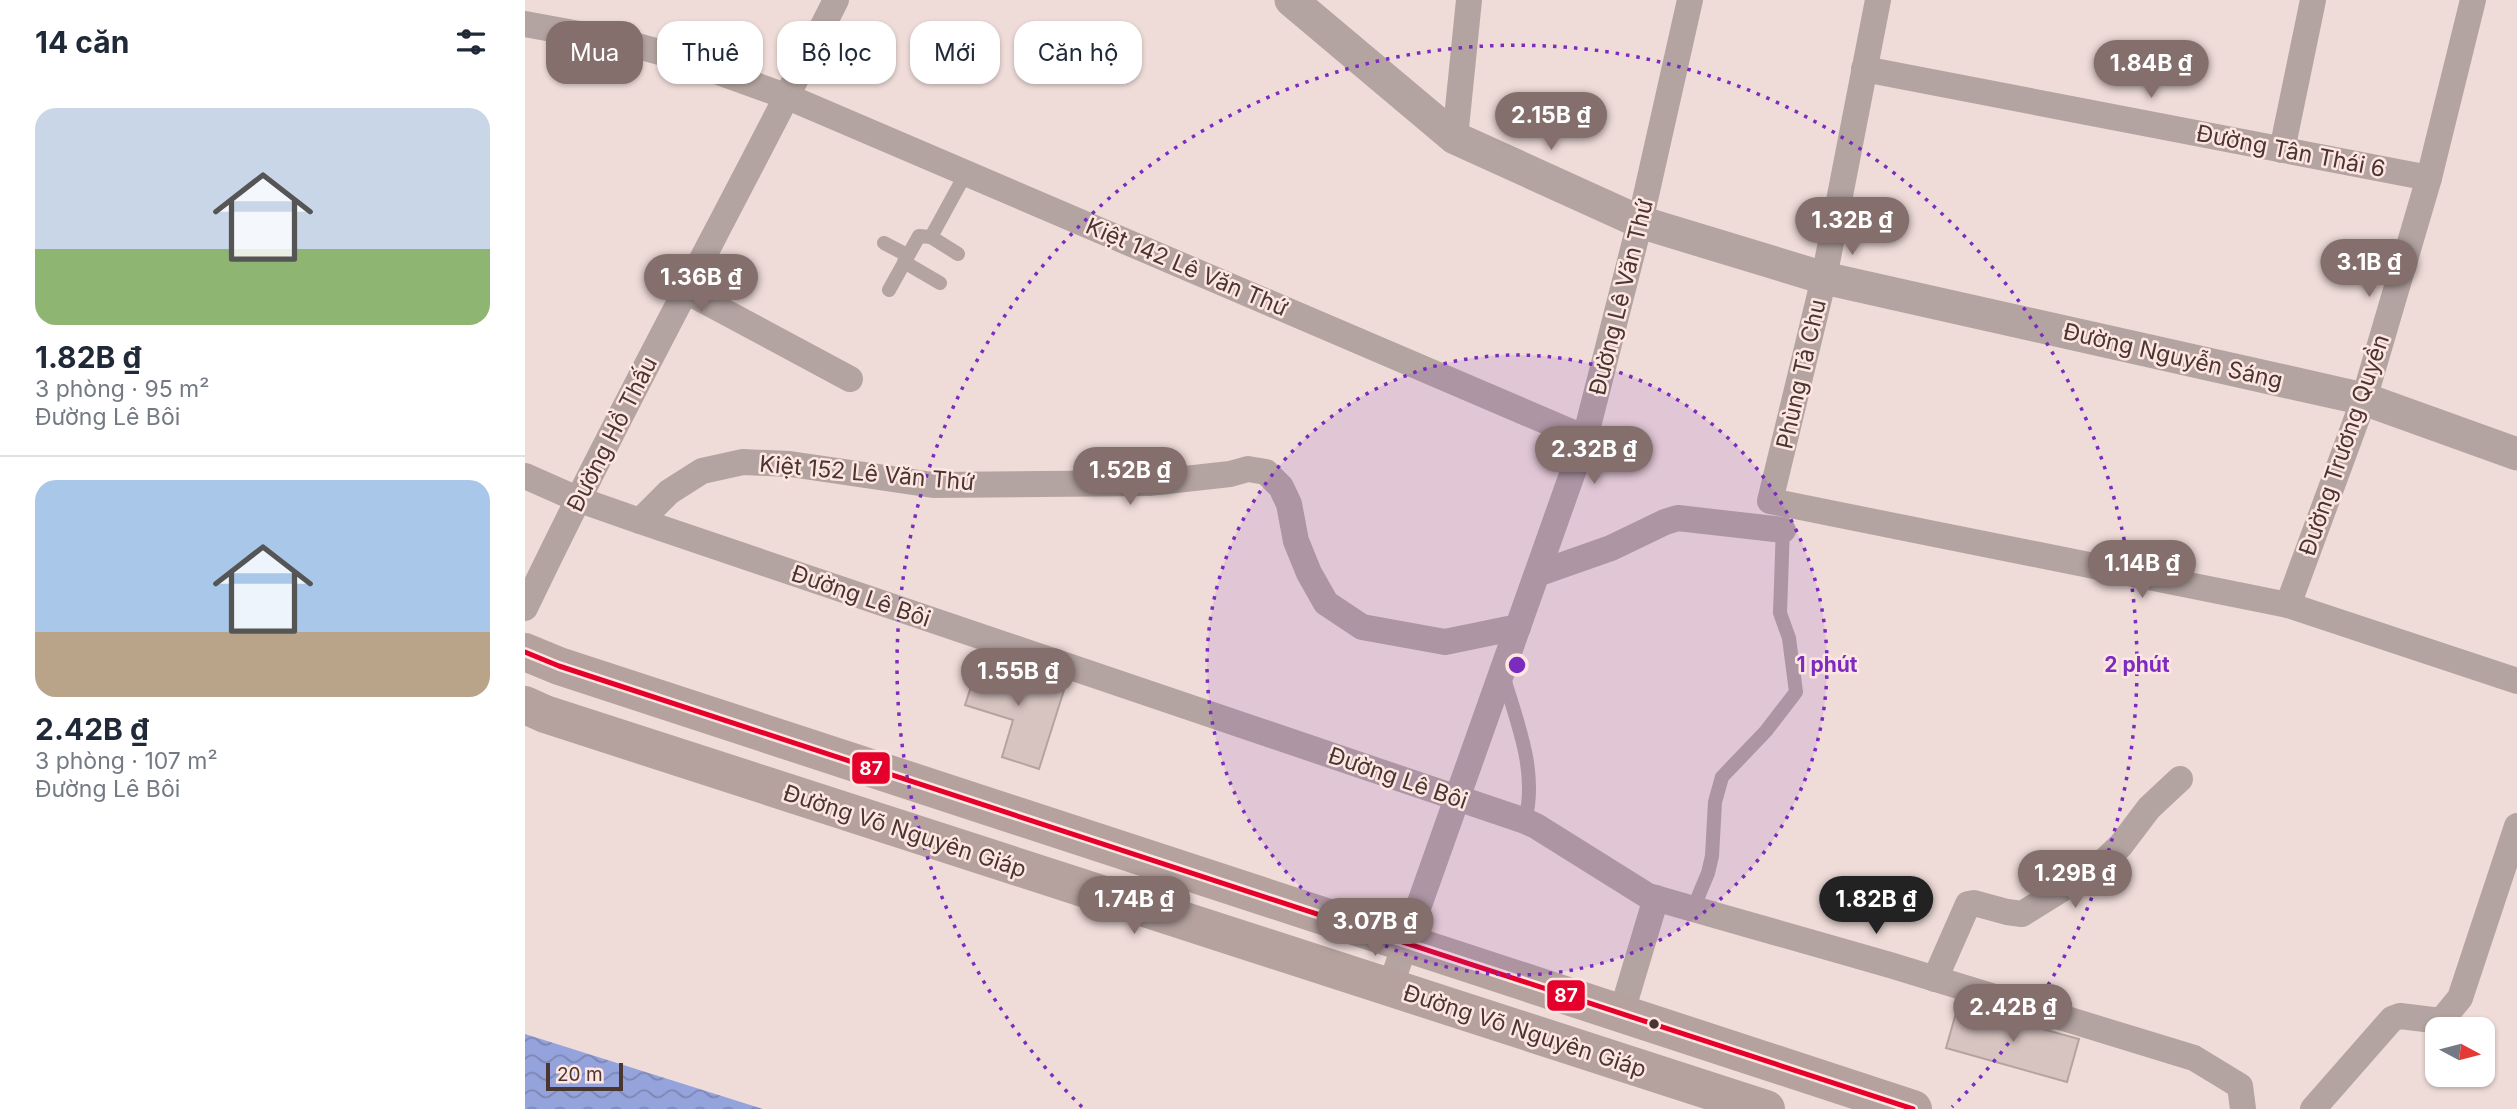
<!DOCTYPE html>
<html lang="vi">
<head>
<meta charset="utf-8">
<style>
  :root { --surface:#fff; --page:#f6f6f7; --text:#1f2937; --muted:#747a83; --line:#e0e1e3; --accent:#846f6c }
  body { margin:0; font-family:Inter,sans-serif; background:var(--page); color:var(--text); height:100vh; display:flex; flex-direction:column; font-size:26px; white-space:nowrap }
  * { box-sizing:border-box; margin:0 }
  p { font-size:23px; color:var(--muted) }
  .icon { flex:none; width:38px; height:38px; fill:none; stroke:currentColor; stroke-width:2; stroke-linecap:round; stroke-linejoin:round }
  .map { position:relative; flex:1; overflow:hidden }
  .panel { display:flex; flex-direction:column; background:var(--surface); width:525px }
  .panel>* { flex:none }
  .hud { position:absolute; left:21px; top:21px; width:665px; height:63px; display:flex; gap:14px }
  .needle { width:46px; rotate:97deg }
  .tools { position:absolute; left:1900px; top:1017px; display:grid; gap:14px }
  .tools a { display:grid; place-items:center; width:70px; height:70px; border-radius:14px; background:var(--surface); box-shadow:0 2px 5px #0004; font-size:35px }
  .scale { position:absolute; left:21px; bottom:18px; width:77px; box-sizing:border-box; padding-left:7px; border:4px solid #4b3531; border-top:0; font-size:19px; line-height:24px; white-space:nowrap; color:#4b3531; -webkit-text-stroke:5px #fee6e2; paint-order:stroke }
  .price { position:absolute; translate:-50% -60px; padding:0 16px; border-radius:24px; background:var(--accent); color:#fff; font-size:23px; line-height:46px; filter:drop-shadow(0 2px 4px #0008) }
  .price::after { content:''; position:absolute; left:50%; top:42px; width:21px; height:16px; margin-left:-10px; background:inherit; clip-path:polygon(0 0,100% 0,50% 100%) }
  .price.active { background:#222; color:#fff }
  ul { padding:0; list-style:none }
  li { display:grid; align-content:center; gap:14px; height:371px; padding:0 35px }
  li+li { border-top:2px solid var(--line) }
  li span { display:grid; place-items:center; height:217px; border-radius:21px; color:#555 }
  li>.icon { margin-inline-start:auto }
  span .icon { width:126px; height:126px; fill:#fffc; stroke-width:1 }
  li b { font-size:30px }
  h2 { display:flex; justify-content:space-between; align-items:center; height:84px; padding:0 35px; font-size:30px }
  .tag { padding:0 24px; border-radius:21px; background:var(--surface); box-shadow:0 2px 5px #0004; font-size:24px; line-height:63px }
  .tag.active { background:var(--accent); color:#fff }
  main { display:flex; flex:1; min-height:0 }
  .map>svg:first-child { display:block }
  .water { fill:url(#water-waves) }
  .building { fill:#d7c4c1; stroke:#b5a3a0; stroke-width:2 }
  .lines { fill:none; stroke-linecap:round; stroke-linejoin:round }
  .service { stroke:#b4a4a1; stroke-width:14 }
  .minor { stroke:#b4a4a1; stroke-width:26 }
  .tertiary { stroke:#b4a4a1; stroke-width:33 }
  .secondary { stroke:#b5a29e; stroke-width:38 }
  .bus-1-casing { stroke:#fee6e2; stroke-width:10 }
  .bus-1 { stroke:#e4002b; stroke-width:5 }
  .ring { fill:none; stroke:#7b2cbf; stroke-width:3.5; stroke-dasharray:3.5 7 }
  .bus-dot { fill:#4b3531; stroke:#fee6e2; stroke-width:2.5 }
  .labels { text-anchor:middle; stroke-width:5; stroke-linejoin:round; paint-order:stroke }
  .street-label { font-size:23px; fill:#4b3531; stroke:#fee6e2 }
  .centre { fill:#7b2cbf; stroke:#fee6e2; stroke-width:3.5 }
  .ring-label { font-size:21px; text-anchor:middle; font-weight:bold; fill:#7b2cbf; stroke:#fee6e2; stroke-width:5; stroke-linejoin:round; paint-order:stroke }
  .line-badge { stroke:#fee6e2; stroke-width:2.5 }
  .badge-label { font-size:19px; text-anchor:middle; font-weight:bold; fill:#fff }
</style>
</head>
<body>
<main>
<section class="panel">
<h2>14 căn<svg class="icon" aria-label="filters" viewBox="0 0 24 24"><path d="M4 7h16M4 17h16"/><circle cx="9" cy="7" r="2"/><circle cx="15" cy="17" r="2"/></svg></h2>
<ul>
<li><span style="background:linear-gradient(#c9d6e8 65%,#8fb573 0)"><svg class="icon" aria-label="home" viewBox="0 0 24 24"><path d="M3 11l9-7 9 7M6 9v11h12V9"/></svg></span><div><b>1.82B ₫</b><p>3 phòng · 95 m²</p><p>Đường Lê Bôi</p></div></li>
<li><span style="background:linear-gradient(#a9c7e8 70%,#b9a48a 0)"><svg class="icon" aria-label="home" viewBox="0 0 24 24"><path d="M3 11l9-7 9 7M6 9v11h12V9"/></svg></span><div><b>2.42B ₫</b><p>3 phòng · 107 m²</p><p>Đường Lê Bôi</p></div></li>
</ul>
</section>
<div class="map">
<svg width="1992" height="1109" viewBox="0 0 1992 1109">
  <defs>
    <pattern id="water-waves" width="16" height="10" patternUnits="userSpaceOnUse" patternTransform="scale(1.75)"><rect width="16" height="10" fill="#95a3dc"/><path d="M0 5q4-4 8 0t8 0" fill="none" stroke="#7c86b3"/></pattern>
  </defs>
  <rect width="100%" height="100%" fill="#efdcd9"/>
  <polygon class="water" points="0,1034 238,1109 0,1109"/>
  <g class="building">
    <polygon points="455,659 540,687 514,769 477,757 488,720 440,705"/>
    <polygon points="1433,1006 1554,1039 1542,1082 1421,1048"/>
  </g>
  <g class="lines">
    <g class="service">
      <polyline points="359,243 382,255"/>
      <polyline points="433,254 406,237 441,173"/>
      <polyline points="379,262 415,283"/>
      <polyline points="364,290 394,236 406,237"/>
      <path d="M 978,675 C 992,723 1013,771 1000,821"/>
      <polyline points="1168,909 1183,873 1187,856 1190,802 1197,777 1241,731 1271,692 1264,638 1255,613 1258,526"/>
    </g>
    <g class="minor">
      <polyline points="1353,0 1299,278 1245,501 1763,605 1992,681"/>
      <polyline points="0,24 98,42 149,56 263,97 1060,438"/>
      <polyline points="1339,69 1904,178"/>
      <polyline points="930,138 944,0"/>
      <polyline points="1757,150 1788,0"/>
      <polyline points="161,291 325,379"/>
      <polyline points="0,476 52,499 115,521 1000,821 1011,826 1123,896 1365,965 1669,1058 1715,1086 1718,1109"/>
      <polyline points="115,521 144,492 177,471 218,462 265,464 408,485 624,483 705,474 723,469 741,472 756,487 764,504 771,541 784,573 801,603 837,627 920,642 993,627"/>
      <polyline points="1012,574 1086,548 1140,522 1153,518 1258,530"/>
      <polyline points="1763,605 1839,399 1904,178 1948,0"/>
      <path d="M 0,608 C 98,403 209,203 311,0"/>
      <polyline points="1410,979 1443,904 1449,903 1482,912 1497,914 1574,866 1596,845 1624,808 1655,779"/>
      <polyline points="865,987 1060,438 1115,222 1165,0"/>
      <polyline points="1096,1015 1131,898"/>
      <polyline points="1788,1109 1867,1019 1875,1016 1916,1021 1935,998 1992,826"/>
    </g>
    <polyline class="tertiary" points="766,0 930,138 1115,222 1299,278 1839,399 1992,454"/>
    <g class="secondary">
      <polyline points="0,652 34,666 1388,1109"/>
      <polyline points="0,705 20,714 1241,1109"/>
    </g>
    <defs>
      <polyline id="bus-1" points="0,652 34,666 1388,1109"/>
    </defs>
    <use href="#bus-1" class="bus-1-casing"/>
    <use href="#bus-1" class="bus-1"/>
  </g>
  <circle cx="992" cy="665" r="310" fill="#7b2cbf" fill-opacity=".12"/>
  <g class="ring">
    <circle cx="992" cy="665" r="310"/>
    <path d="M557 1107A620 620 0 1 1 1427 1107"/>
  </g>
  <circle class="bus-dot" cx="1129" cy="1024" r="6"/>
  <g class="labels">
    <g class="street-label">
      <text transform="translate(1766 151) rotate(11)" y="8">Đường Tân Thái 6</text>
      <text transform="translate(662 267) rotate(23)" y="8">Kiệt 142 Lê Văn Thứ</text>
      <text transform="translate(1096 297) rotate(-76)" y="8">Đường Lê Văn Thứ</text>
      <text transform="translate(1648 356) rotate(13)" y="8">Đường Nguyễn Sáng</text>
      <text transform="translate(1276 374) rotate(-77)" y="8">Phùng Tả Chu</text>
      <text transform="translate(87 434) rotate(-63)" y="8">Đường Hồ Thấu</text>
      <text transform="translate(1819 445) rotate(-71)" y="8">Đường Trương Quyền</text>
      <text transform="translate(342 473) rotate(5)" y="8">Kiệt 152 Lê Văn Thứ</text>
      <text transform="translate(336 596) rotate(19)" y="8">Đường Lê Bôi</text>
      <text transform="translate(873 778) rotate(19)" y="8">Đường Lê Bôi</text>
      <text transform="translate(380 831) rotate(18)" y="8">Đường Võ Nguyên Giáp</text>
      <text transform="translate(1000 1031) rotate(18)" y="8">Đường Võ Nguyên Giáp</text>
    </g>
  </g>
  <circle cx="992" cy="665" r="10" class="centre"/>
  <g class="ring-label">
    <text x="1302" y="672">1 phút</text>
    <text x="1612" y="672">2 phút</text>
  </g>
  <g class="line-badge">
    <rect x="326" y="751" width="40" height="34" rx="7" fill="#e4002b"/>
    <rect x="1021" y="979" width="40" height="33" rx="7" fill="#e4002b"/>
  </g>
  <g class="badge-label">
    <text x="346" y="775">87</text>
    <text x="1041" y="1002">87</text>
  </g>
</svg>
<div class="tools">
<a><svg class="needle" viewBox="-14 -14 28 28"><path d="M0-13l5 13h-10z" fill="#e53935"/><path d="M0 13l5-13h-10z" fill="#747a83"/></svg></a>
</div>
<div class="scale">20 m</div>
<b class="price" style="left:1626px;top:100px">1.84B ₫</b>
<b class="price" style="left:1026px;top:152px">2.15B ₫</b>
<b class="price" style="left:1327px;top:257px">1.32B ₫</b>
<b class="price" style="left:1844px;top:299px">3.1B ₫</b>
<b class="price" style="left:176px;top:314px">1.36B ₫</b>
<b class="price" style="left:1069px;top:486px">2.32B ₫</b>
<b class="price" style="left:605px;top:507px">1.52B ₫</b>
<b class="price" style="left:1617px;top:600px">1.14B ₫</b>
<b class="price" style="left:493px;top:708px">1.55B ₫</b>
<b class="price" style="left:1550px;top:910px">1.29B ₫</b>
<b class="price" style="left:609px;top:936px">1.74B ₫</b>
<b class="price active" style="left:1351px;top:936px">1.82B ₫</b>
<b class="price" style="left:850px;top:958px">3.07B ₫</b>
<b class="price" style="left:1488px;top:1044px">2.42B ₫</b>
<div class="hud">
<a class="tag active">Mua</a>
<a class="tag">Thuê</a>
<a class="tag">Bộ lọc</a>
<a class="tag">Mới</a>
<a class="tag">Căn hộ</a>
</div>
</div>
</main>
</body>
</html>
